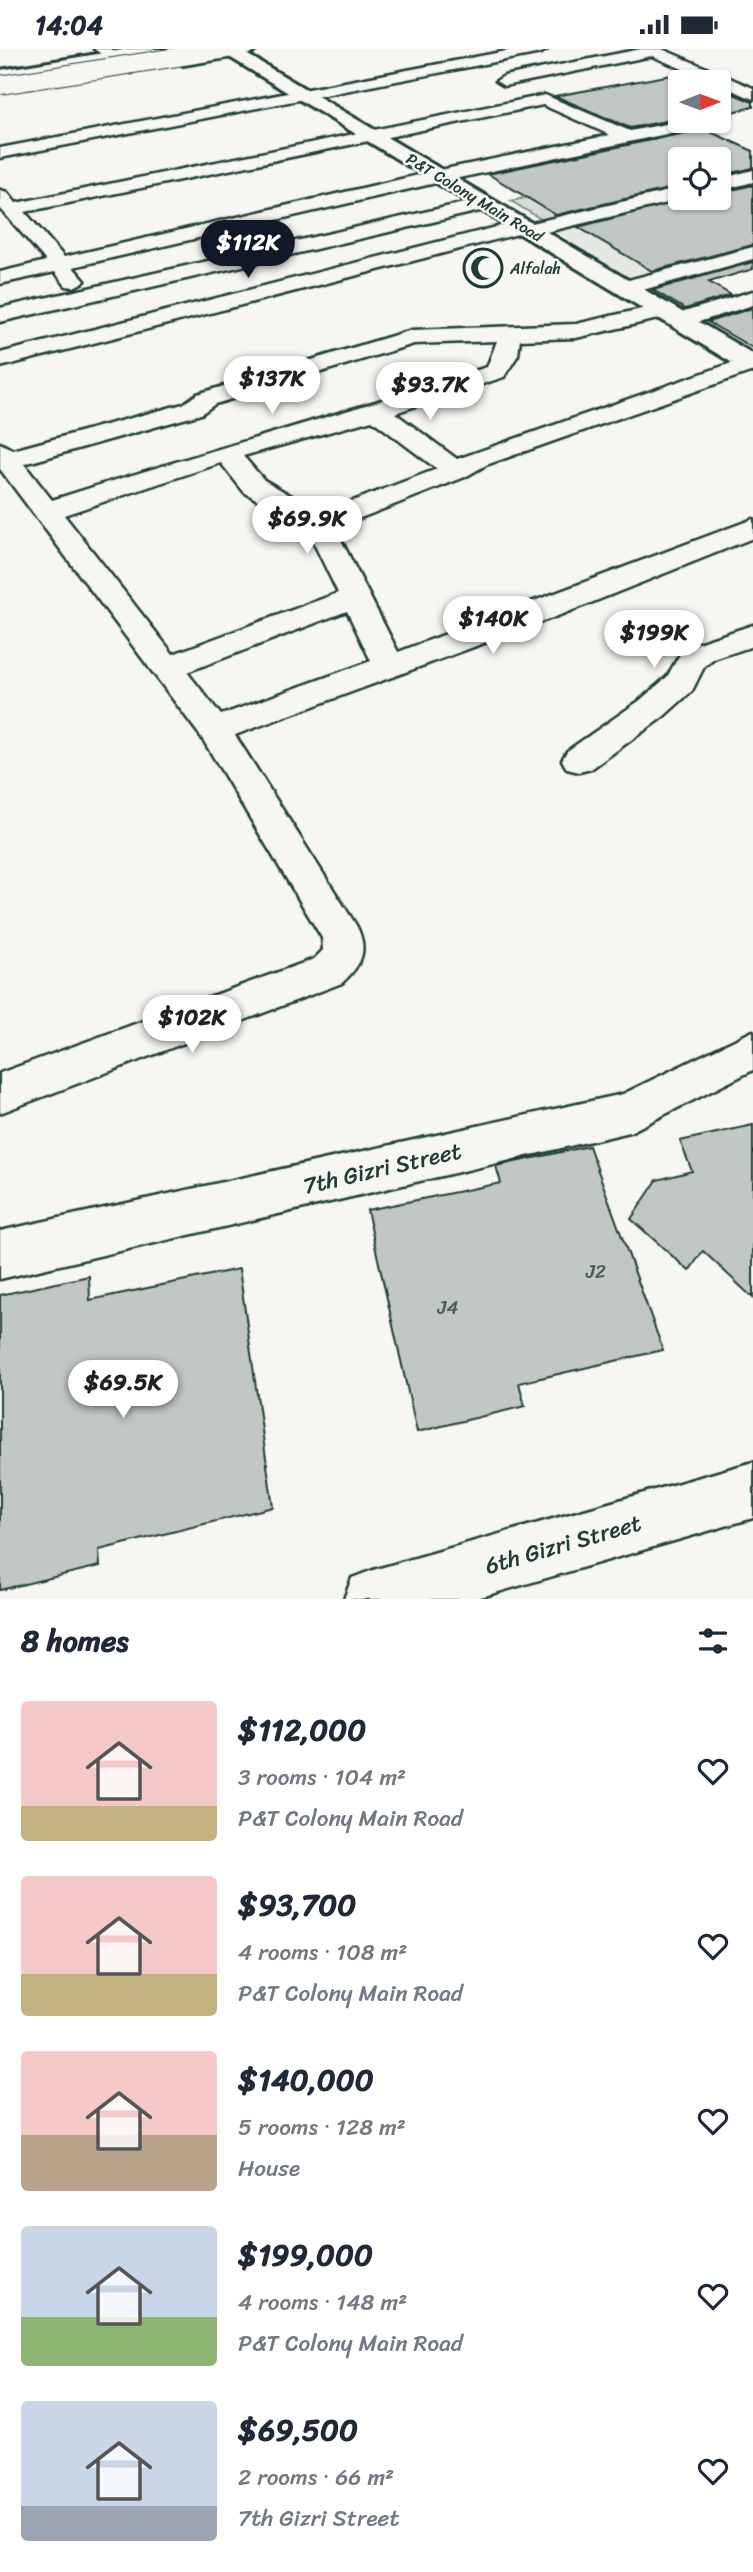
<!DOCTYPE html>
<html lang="en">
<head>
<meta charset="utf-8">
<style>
  :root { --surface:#fff; --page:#f2f2f3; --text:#1f2937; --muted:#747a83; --accent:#111827 }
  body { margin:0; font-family:Sriracha,sans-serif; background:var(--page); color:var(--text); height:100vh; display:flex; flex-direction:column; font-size:26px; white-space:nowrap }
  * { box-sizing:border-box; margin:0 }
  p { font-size:23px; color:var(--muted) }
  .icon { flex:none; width:38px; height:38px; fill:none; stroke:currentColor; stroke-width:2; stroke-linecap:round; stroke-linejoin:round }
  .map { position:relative; height:1550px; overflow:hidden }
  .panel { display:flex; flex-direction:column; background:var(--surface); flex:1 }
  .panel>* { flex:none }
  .needle { width:46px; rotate:89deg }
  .fabs { position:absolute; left:668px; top:21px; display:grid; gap:14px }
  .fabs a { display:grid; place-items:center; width:63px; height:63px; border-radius:7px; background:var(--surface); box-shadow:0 2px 5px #0004; font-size:35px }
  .price { position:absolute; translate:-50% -60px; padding:0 16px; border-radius:24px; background:#fff; color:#222; font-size:23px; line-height:46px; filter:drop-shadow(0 2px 4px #0008) }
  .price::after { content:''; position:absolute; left:50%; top:42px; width:21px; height:16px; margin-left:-10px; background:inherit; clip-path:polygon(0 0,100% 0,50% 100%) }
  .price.current { background:var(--accent); color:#fff }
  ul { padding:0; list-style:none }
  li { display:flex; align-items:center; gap:21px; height:175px; padding:0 21px }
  li span { display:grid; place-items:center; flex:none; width:196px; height:140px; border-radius:7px; color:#555 }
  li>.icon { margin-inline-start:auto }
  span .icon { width:84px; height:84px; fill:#fffc; stroke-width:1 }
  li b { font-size:30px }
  h2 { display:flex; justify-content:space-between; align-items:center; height:84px; padding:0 21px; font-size:30px }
  .status { display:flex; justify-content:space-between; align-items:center; height:49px; padding:0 35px; background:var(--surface); direction:ltr }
  .status svg { height:19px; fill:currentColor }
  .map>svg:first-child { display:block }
  .built { fill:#e6e8e4 }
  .green { fill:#d6dbd6; stroke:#7a8c85; stroke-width:2 }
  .building { fill:#c1c8c3; stroke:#1f3d34; stroke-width:2 }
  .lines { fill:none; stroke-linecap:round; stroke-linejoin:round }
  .minor-casing { stroke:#1f3d34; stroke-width:5 }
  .tertiary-casing { stroke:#1f3d34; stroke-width:6 }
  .primary-casing { stroke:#1f3d34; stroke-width:6 }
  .minor { fill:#f6f6f2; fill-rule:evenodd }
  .tertiary { fill:#f6f6f2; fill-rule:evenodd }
  .primary { fill:#f6f6f2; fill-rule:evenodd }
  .primary-bridge-casing { stroke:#1f3d34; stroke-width:20; stroke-linecap:butt }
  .primary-bridge { stroke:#f6f6f2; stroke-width:18 }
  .labels { text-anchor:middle; stroke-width:5; stroke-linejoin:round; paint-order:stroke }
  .far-street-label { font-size:16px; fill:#1f3d34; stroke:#f6f6f2 }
  .far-poi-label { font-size:16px; fill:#1f3d34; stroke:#f6f6f2; text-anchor:start }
  .near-number-label { font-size:19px; fill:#486058 }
  .near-street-label { font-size:23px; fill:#1f3d34; stroke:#f6f6f2 }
</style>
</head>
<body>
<div class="status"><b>14:04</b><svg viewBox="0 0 49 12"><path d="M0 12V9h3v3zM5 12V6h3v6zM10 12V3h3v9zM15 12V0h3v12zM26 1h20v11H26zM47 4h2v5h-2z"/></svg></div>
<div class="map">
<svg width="753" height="1550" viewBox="0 0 753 1550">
  <rect width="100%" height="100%" fill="#f6f6f2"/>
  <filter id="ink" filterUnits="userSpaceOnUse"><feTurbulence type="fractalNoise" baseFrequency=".0143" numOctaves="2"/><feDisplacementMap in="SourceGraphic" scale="14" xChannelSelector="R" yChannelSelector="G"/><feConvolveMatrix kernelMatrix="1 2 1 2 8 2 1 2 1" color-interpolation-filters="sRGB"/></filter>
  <g filter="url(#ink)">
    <polygon class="built" points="748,134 753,137 753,200 634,235 553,180 685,149 719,149 719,141"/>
    <polygon class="green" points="602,131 637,150 544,172 511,152"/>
    <g class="building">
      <polygon points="683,24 704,33 681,33 681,69 630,79 555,47"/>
      <polygon points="719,39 753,53 753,58 719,66"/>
      <polygon points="704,80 753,102 753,119 719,127 719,110 681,110 681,137 556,166 488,125"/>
      <polygon points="753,136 753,196 652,222 578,178 691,149 719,149 719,144"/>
      <polygon points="753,213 753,220 709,233 731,246 685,260 653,241"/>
      <polygon points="752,259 753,299 708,273"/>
      <polygon points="753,1076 753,1249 703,1202 689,1222 631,1170 657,1131 692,1122 680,1092"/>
      <polygon points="589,1097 663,1301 519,1334 525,1357 417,1383 367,1161 501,1134 496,1117"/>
      <polygon points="239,1220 273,1458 99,1501 100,1517 0,1541 0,1246 89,1227 90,1251"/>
    </g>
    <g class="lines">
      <defs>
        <g id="minor">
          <polygon points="94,0 111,0 139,19 131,24 126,22"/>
          <polygon points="517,0 548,0 541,4 0,109 0,99"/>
          <polygon points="641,0 662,0 753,39 753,50 652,7 504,37 496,32 504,27"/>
          <path d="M 545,46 L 630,82 L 681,72 L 712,72 L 704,77 L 440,133 L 73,218 L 85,232 L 74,238 L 66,237 L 55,223 L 0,235 L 0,223 L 46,212 L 0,159 L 0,141 L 7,143 L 16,154 ZM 543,56 L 610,86 L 440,121 L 64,208 L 25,163 Z"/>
          <polygon points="753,121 753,133 719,142 719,130"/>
          <polygon points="681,139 681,149 688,149 530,187 522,184 0,318 0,304 524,171 532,174"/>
          <polygon points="486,149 496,155 493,159 0,273 0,259"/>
          <polygon points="753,198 753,210 625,246 614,239 617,234"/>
          <polygon points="753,242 753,256 679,279 668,272 671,267"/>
          <path d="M 663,255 L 671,257 L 674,262 L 671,267 L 576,289 L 520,291 L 518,306 L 504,328 L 395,364 L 457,410 L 743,310 L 753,308 L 753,322 L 486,416 L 465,428 L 335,479 L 398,603 L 753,470 L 753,489 L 563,565 L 235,686 L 356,876 C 369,901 362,915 342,934 L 0,1064 L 0,1024 L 314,910 L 323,901 L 322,889 L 202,689 L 0,420 L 0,394 L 13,401 L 183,355 L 197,345 L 412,281 L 576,275 ZM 497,292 L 487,318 C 343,365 197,405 52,451 L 24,415 L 201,365 L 215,355 L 414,295 ZM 372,371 L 437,420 L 321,464 L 264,431 L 243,407 ZM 221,414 L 244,443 L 307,480 L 338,544 L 173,605 L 64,466 ZM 347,562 L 371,612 L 221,666 L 187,623 Z"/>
          <polygon points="753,576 753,597 714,610 704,618 692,642 663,668 591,720 579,723 567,720 562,711 567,702 639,652 667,628 680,605 692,596"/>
          <polygon points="753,982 753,1021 630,1083 0,1230 0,1182 623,1045"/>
          <polygon points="753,1413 753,1469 474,1550 344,1550 352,1529 373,1521"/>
        </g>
        <polygon id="tertiary" points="226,0 238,0 753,305 753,323 744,321 226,6"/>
        <g id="primary">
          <polygon points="128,0 165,0 157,5 0,31 0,21"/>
          <polygon points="221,0 258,0 250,5 183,16 175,11 183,6"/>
        </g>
      </defs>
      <use href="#minor" class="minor-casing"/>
      <use href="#tertiary" class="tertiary-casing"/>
      <use href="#primary" class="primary-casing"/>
      <use href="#minor" class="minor"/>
      <use href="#tertiary" class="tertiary"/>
      <use href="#primary" class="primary"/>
      <defs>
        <polyline id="primary-bridge" points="0,36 227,0"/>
      </defs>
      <use href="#primary-bridge" class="primary-bridge-casing"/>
      <use href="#primary-bridge" class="primary-bridge"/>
    </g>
  </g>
  <defs>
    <symbol id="mosque-ring" viewBox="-11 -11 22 22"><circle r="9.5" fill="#f6f6f2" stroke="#1f3d34" stroke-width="1.5"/><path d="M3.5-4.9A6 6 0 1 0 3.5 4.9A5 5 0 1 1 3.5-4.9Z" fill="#1f3d34"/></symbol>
  </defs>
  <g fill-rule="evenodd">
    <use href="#mosque-ring" x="461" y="197" width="44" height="44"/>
  </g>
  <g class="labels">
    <g class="far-street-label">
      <text transform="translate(475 148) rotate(31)" y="6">P&amp;T Colony Main Road</text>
    </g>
    <g class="far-poi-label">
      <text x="510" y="225">Alfalah</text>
    </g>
    <g class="near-number-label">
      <text x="596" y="1229">J2</text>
      <text x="448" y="1265">J4</text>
    </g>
    <g class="near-street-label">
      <text transform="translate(382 1119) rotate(-13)" y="8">7th Gizri Street</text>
      <text transform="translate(563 1495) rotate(-16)" y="8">6th Gizri Street</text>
    </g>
  </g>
</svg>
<div class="fabs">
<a><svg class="needle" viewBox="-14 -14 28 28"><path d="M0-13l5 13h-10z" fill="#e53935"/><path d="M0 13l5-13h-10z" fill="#747a83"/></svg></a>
<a><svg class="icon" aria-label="locate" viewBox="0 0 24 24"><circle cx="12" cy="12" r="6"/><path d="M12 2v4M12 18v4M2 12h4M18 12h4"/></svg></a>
</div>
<b class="price current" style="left:248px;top:231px">$112K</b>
<b class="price" style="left:272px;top:367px">$137K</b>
<b class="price" style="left:430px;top:373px">$93.7K</b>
<b class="price" style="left:307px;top:507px">$69.9K</b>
<b class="price" style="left:493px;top:607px">$140K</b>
<b class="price" style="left:654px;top:621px">$199K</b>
<b class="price" style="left:192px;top:1006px">$102K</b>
<b class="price" style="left:123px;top:1371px">$69.5K</b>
</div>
<section class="panel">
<h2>8 homes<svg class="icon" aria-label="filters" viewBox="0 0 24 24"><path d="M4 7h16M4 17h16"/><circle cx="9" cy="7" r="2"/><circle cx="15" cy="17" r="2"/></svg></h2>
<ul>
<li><span style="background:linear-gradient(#f6c9c9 75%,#c2b280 0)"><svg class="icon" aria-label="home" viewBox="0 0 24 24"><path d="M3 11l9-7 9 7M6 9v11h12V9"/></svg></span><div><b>$112,000</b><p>3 rooms · 104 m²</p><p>P&amp;T Colony Main Road</p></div><svg class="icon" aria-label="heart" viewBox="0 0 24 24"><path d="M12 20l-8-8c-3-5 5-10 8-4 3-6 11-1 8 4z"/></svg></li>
<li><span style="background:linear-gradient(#f6c9c9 70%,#c2b280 0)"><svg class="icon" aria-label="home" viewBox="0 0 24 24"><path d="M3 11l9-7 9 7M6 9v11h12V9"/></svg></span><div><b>$93,700</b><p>4 rooms · 108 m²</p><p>P&amp;T Colony Main Road</p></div><svg class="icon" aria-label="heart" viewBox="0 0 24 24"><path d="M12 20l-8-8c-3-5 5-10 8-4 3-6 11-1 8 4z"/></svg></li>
<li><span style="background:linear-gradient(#f6c9c9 60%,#b9a48a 0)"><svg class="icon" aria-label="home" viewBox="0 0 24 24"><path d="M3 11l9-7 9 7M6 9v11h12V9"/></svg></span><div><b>$140,000</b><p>5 rooms · 128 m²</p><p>House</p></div><svg class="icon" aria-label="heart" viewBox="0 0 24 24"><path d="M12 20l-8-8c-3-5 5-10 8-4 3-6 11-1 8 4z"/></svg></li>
<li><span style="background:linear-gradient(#c9d6e8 65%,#8fb573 0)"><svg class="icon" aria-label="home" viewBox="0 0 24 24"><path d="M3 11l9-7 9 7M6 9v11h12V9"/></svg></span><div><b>$199,000</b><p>4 rooms · 148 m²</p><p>P&amp;T Colony Main Road</p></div><svg class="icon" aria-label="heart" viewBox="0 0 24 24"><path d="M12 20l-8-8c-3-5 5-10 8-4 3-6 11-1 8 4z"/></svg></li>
<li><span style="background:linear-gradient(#c9d6e8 75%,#9aa5b1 0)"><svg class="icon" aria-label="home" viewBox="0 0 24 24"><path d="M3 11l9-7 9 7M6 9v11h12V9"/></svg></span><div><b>$69,500</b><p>2 rooms · 66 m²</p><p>7th Gizri Street</p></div><svg class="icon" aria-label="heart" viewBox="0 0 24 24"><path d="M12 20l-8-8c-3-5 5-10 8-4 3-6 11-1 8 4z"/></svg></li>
</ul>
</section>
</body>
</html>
